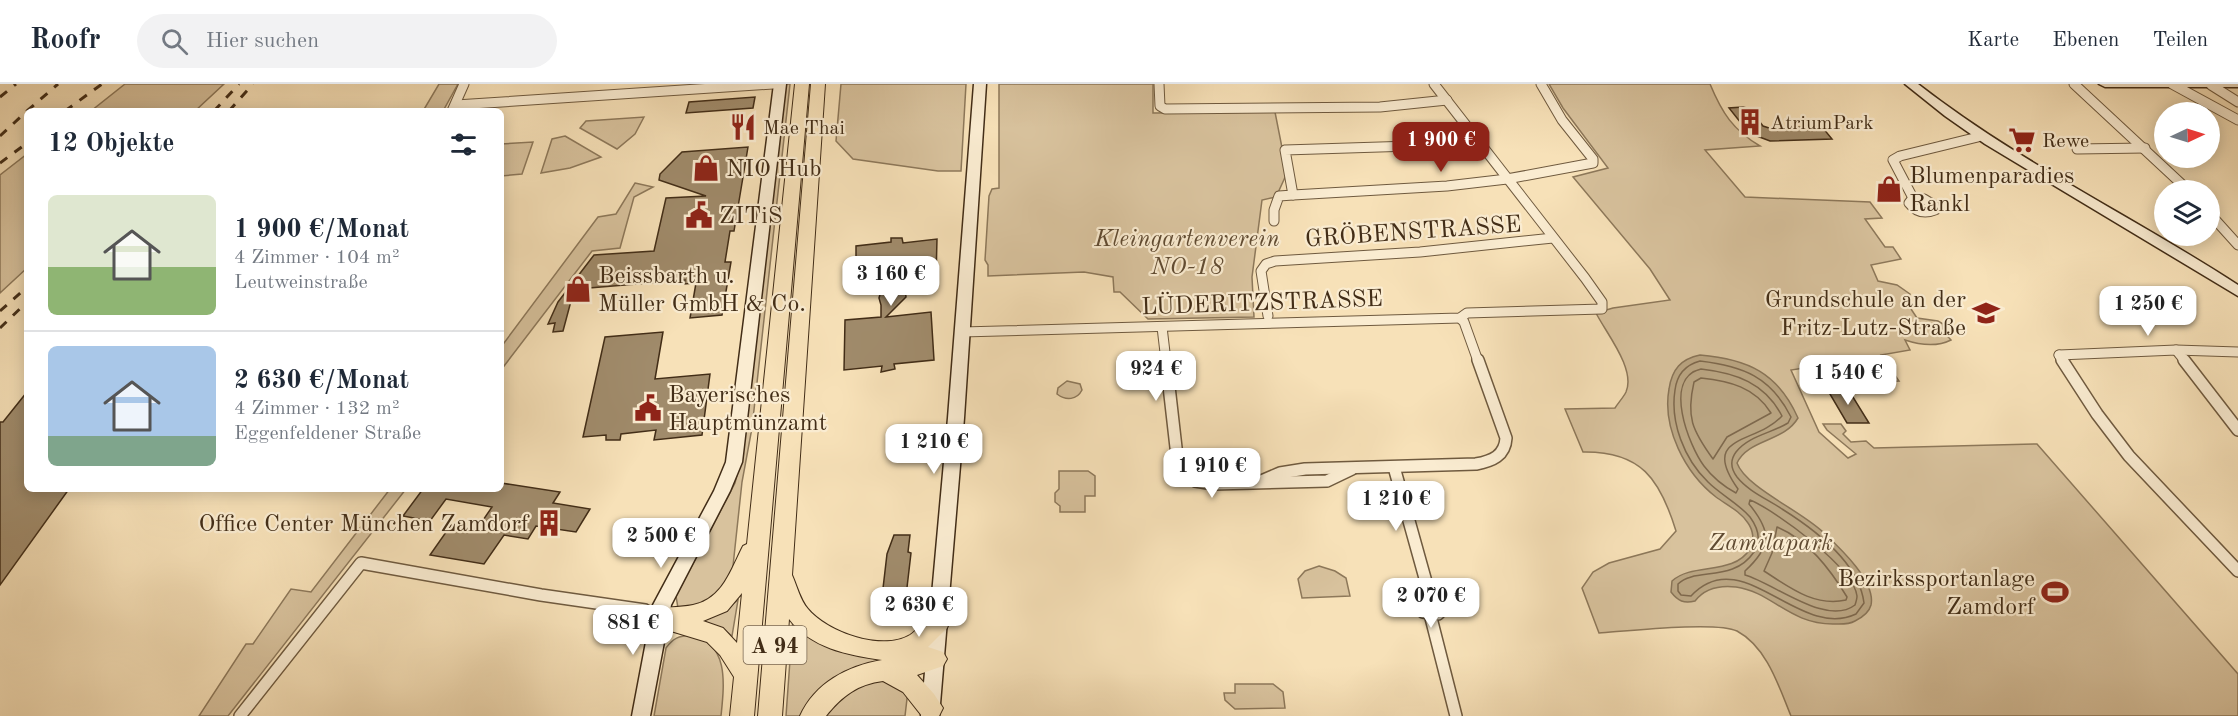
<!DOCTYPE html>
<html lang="de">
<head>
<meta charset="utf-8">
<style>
  :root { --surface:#fff; --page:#f2f2f3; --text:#1f2937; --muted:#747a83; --line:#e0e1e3; --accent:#8f2418 }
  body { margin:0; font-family:"Old Standard TT",serif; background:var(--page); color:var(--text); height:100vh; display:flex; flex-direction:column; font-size:22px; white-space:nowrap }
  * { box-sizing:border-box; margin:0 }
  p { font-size:20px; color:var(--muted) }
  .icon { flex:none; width:33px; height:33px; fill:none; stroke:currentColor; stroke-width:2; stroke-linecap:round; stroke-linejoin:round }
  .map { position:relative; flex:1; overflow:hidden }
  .side { position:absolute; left:24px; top:24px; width:480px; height:384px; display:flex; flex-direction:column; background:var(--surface); border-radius:9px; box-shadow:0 3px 15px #0003 }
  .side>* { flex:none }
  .needle { width:39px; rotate:86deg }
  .buttons { position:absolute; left:2154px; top:18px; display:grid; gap:12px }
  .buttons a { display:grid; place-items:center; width:66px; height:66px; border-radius:50%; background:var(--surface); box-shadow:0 3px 15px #0003; font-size:30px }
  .price { position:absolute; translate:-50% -51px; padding:0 14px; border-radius:12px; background:#fff; color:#222; font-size:20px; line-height:39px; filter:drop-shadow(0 2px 3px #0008) }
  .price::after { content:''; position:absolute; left:50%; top:36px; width:18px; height:14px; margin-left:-9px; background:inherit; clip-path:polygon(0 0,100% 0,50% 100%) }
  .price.active { background:var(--accent); color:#fff }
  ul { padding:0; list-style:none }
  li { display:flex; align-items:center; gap:18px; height:150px; padding:0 24px }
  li+li { border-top:2px solid var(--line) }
  li span { display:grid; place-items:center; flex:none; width:168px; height:120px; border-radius:9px; color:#555 }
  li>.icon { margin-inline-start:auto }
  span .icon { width:72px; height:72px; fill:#fffc; stroke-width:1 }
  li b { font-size:26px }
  h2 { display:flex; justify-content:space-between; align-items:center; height:72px; padding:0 24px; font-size:26px }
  header { display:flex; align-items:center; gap:36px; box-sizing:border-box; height:84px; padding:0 30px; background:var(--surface); border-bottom:2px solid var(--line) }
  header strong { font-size:28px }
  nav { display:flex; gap:33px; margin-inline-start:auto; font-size:21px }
  .search { width:420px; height:54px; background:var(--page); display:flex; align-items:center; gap:15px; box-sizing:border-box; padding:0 21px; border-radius:33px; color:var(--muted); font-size:22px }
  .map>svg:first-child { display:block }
  .green { fill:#d8c29d; stroke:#8d785a; stroke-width:1.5 }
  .water { fill:#b9a481; stroke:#897457; stroke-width:1.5 }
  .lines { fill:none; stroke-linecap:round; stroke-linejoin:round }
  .shore { stroke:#7e684c; stroke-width:1.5 }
  .building { fill:#a08b6b; stroke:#422d17; stroke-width:1.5 }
  .street-far1-casing { stroke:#6f5a3f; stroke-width:11 }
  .street-casing { stroke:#6f5a3f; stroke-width:14 }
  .secondary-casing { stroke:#422d17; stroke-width:3 }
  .highway-casing { stroke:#422d17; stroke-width:2 }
  .street-far1 { stroke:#faecd1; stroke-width:9 }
  .street { stroke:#faecd1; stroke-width:11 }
  .secondary { fill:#faecd1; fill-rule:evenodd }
  .highway { fill:#f7e1b8; fill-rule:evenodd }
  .rail { stroke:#422d17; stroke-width:3; stroke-dasharray:9 9; stroke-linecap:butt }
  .labels { text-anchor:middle; stroke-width:4.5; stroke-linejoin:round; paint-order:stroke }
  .far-poi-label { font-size:20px; fill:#422d17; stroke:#faecd1; text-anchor:start }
  .shield { fill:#faecd1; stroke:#79664f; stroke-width:1.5 }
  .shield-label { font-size:22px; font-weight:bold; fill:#422d17 }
  .poi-label { font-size:24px; fill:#422d17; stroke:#faecd1; text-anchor:start }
  .street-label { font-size:24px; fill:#422d17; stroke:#faecd1 }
  .park-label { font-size:24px; font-style:italic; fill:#604b32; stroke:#faecd1 }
</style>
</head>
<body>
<header>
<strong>Roofr</strong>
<div class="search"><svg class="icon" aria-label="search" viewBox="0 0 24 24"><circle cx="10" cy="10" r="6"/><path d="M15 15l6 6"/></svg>Hier suchen</div>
<nav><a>Karte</a><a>Ebenen</a><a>Teilen</a></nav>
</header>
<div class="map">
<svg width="2238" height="632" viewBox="0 0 2238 632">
  <rect width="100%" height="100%" fill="#f7e1b8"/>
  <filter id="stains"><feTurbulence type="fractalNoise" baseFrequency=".00333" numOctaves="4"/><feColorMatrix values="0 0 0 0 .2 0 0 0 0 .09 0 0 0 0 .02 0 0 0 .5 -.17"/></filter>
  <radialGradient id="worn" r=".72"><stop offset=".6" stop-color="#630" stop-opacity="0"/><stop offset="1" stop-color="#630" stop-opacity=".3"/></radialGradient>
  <g class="green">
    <polygon points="125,0 224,0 195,27 91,27"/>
    <polygon points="439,0 458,0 443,27 423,27"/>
    <polygon points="785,0 790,0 752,344 742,398 733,482 729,500 705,521 678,524 676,512 735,399 743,367"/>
    <polygon points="841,0 966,0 961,87 938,87 853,75 836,57"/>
    <polygon points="999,0 1153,0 1153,29 1275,28 1287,89 1276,113 1262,116 1252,193 1254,233 1148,235 1120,208 1114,208 1113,193 1084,188 988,192 988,181 985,176 989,112 992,105 999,104"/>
    <path d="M 1549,0 L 1710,0 C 1722,29 1733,46 1760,62 L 1705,66 L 1745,113 L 1870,118 L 1882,134 L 1865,135 L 1885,163 L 1893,163 L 1901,175 L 1871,181 L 1878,197 L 1897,201 L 1910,210 L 1909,222 L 1917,234 L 1938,237 L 1943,240 L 1943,247 L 1951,256 C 1937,263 1920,261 1905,256 L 1910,266 L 1881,271 L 1899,297 L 1881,298 L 1868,295 L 1854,276 L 1791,286 L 1819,348 L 1848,374 L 1856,370 L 1827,346 L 1823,340 L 1841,340 L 1846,347 L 1843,350 L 1851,358 L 1866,357 L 1874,364 L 2037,360 L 2238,590 L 2238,632 L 1791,632 C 1779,603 1767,563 1737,547 C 1717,537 1627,547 1599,549 L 1582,504 L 1593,488 L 1609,479 L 1660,465 L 1676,447 C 1660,395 1641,367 1583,368 L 1565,325 L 1615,324 C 1618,319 1623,314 1626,308 C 1636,285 1606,249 1596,229 L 1613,224 L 1670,216 L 1650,185 L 1573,93 L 1608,84 L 1563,24 Z"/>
    <polygon points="644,33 635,50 617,65 580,44 586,37"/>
    <polygon points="565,52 601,73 570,84 541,89 552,55"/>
    <polygon points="533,58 522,90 501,92 501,60"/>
    <polygon points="27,70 27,184 0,209 0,91"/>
    <polygon points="635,99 653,103 634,113 620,164 592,167 501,286 501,263 598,133 616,130"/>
    <path d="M 1067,297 L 1080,300 L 1082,306 C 1077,316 1066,317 1057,310 L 1058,304 Z"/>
    <polygon points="1059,387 1088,387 1095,392 1095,412 1085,412 1085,428 1060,428 1060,422 1055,418 1055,409 1059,405"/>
    <polygon points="390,405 406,405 228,632 199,632 246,560 253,560 291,505 311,508"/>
    <polygon points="1319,482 1335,487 1346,494 1350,512 1302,514 1298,495 1305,487"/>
    <polygon points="738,516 732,552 724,546 701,536 724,526"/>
    <polygon points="793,534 887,573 803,632 786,632"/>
    <path d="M 691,551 C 730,559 724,602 721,632 L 654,632 L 666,564 C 673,554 679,552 691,551 Z"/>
    <polygon points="874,594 895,597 908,606 905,632 820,632 834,614"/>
    <polygon points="1235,600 1273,600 1283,608 1285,624 1235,625 1225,616 1224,609 1235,609"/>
  </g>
  <path class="water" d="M 1700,271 C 1748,275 1778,289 1798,334 C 1784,358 1748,355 1737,379 C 1746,404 1804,428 1825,450 C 1841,465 1876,498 1871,521 C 1869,529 1861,534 1855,537 C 1848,541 1841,540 1833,540 C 1789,540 1772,508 1736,503 C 1719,501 1705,504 1695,517 C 1684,520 1678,517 1671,508 L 1672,497 C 1693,478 1733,492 1750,465 C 1755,457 1753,446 1748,439 C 1740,427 1727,421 1716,413 C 1685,389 1662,344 1669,305 C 1672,285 1681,275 1700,271 Z"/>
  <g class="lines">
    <g class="shore">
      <path d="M 1700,277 C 1743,282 1771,293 1791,333 L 1788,339 C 1772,349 1748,352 1736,368 C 1730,376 1731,385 1737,393 C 1748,407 1767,415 1782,425 C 1814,445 1859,478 1864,519 L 1856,530 C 1799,557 1742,457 1691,512 L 1681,511 L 1678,507 L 1678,500 C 1695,483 1733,499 1754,468 C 1762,456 1758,444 1750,433 C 1738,419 1721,411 1708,398 C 1684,375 1670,338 1675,306 C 1677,290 1685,281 1700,277 Z"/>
      <path d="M 1701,285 C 1736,289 1765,299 1782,332 C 1755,361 1699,350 1738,405 L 1736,409 C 1723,402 1713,394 1704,382 C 1689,362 1662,294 1701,285 Z"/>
      <path d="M 1701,294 C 1729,297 1755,303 1771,329 L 1727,353 L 1713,375 C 1692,346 1686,333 1694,298 Z"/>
      <path d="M 1750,416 C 1775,426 1854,484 1857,512 C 1857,515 1856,518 1855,521 C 1826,543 1774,499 1745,491 L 1745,487 C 1772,462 1772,448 1749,420 Z"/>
      <path d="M 1777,443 C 1808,456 1830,485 1847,513 L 1846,516 C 1814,523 1789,503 1764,487 L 1772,469 Z"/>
    </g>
  </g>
  <g class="building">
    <polygon points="755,13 753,24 686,29 689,18"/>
    <polygon points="1743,23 1754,26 1758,31 1756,33 1763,42 1772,45 1818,42 1823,44 1832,55 1770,57 1749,49 1729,24"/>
    <polygon points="748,63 734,147 730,147 725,178 731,178 722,231 690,234 696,199 684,200 685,196 589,204 585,216 571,217 563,247 553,248 555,239 548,240 558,218 594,171 654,167 666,114 706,112 659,96 660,90 682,68"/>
    <polygon points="891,154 902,154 903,159 937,155 936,193 904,196 906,213 886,233 931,228 934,276 894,280 895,285 881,288 882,282 844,286 845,236 881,233 881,221 879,214 883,199 856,202 856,162 891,158"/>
    <polygon points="663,248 655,295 710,290 702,351 654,356 656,346 621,350 620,356 606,356 606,351 583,353 605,253"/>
    <polygon points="1827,305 1848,305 1869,339 1847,339"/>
    <polygon points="27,308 27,405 69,405 0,501 0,338 3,338"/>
    <polygon points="501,399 560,408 553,419 590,425 576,448 536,442 528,455 504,451 484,480 430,471 451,441 477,445 492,423 446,415 430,437 403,432 423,405 501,405"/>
    <polygon points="894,451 910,451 908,468 911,469 906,512 882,513 887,470"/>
  </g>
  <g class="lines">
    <defs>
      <g id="street-far1">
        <polyline points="1159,0 1160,22 1165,25 1380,23 1447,16"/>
        <polyline points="2074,0 2188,106"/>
        <polyline points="2172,0 2238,36"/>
        <polyline points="2211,1 2238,18"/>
        <polyline points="456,21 773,0"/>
        <polyline points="452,27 464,0"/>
        <polyline points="2077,65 2145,64"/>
        <polyline points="1293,111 1447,102 1507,95 1593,79 1593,75 1562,36 1541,0"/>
        <path d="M 1913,114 L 1924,115 L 1934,121 L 1935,126 C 1925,130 1916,128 1909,119 Z"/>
        <polyline points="1913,114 1893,76 1900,72 1978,53"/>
        <polyline points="2210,130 2238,161"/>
        <polyline points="1274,137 1274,126 1279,112 1293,111 1285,66 1443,61 1478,57"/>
        <polyline points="1268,232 1261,187 1266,180 1275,177 1420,168 1553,154"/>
        <polyline points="1460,234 1464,238 1478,277"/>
        <polyline points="1162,243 1166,277"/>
        <polyline points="962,248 1460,234 1467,229 1602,225 1602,218 1585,194 1434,0"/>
        <polyline points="2176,266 2185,277"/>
        <polyline points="2059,271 2063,277"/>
        <polyline points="2059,271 2176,266 2238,268"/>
      </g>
      <g id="street">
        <polyline points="1166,276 1178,381 1186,392 1195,397 1214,400 1327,397 1352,385"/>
        <polyline points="2062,276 2097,330 2129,372 2238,487"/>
        <polyline points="2184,276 2238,346"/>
        <polyline points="1394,383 1428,505"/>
        <path d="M 1259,398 L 1280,389 L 1305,385 L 1476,380 C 1492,377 1505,372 1506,354 L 1478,276"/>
        <path d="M 1428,505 C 1438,508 1444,513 1444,524 L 1438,530 L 1423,528 L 1414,518 L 1418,509 Z"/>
        <polyline points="1430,530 1456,632"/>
        <polyline points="240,632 361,479 541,511 645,526 659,534"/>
      </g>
      <g id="secondary">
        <polygon points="774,0 786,0 742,378 730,407 671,521 650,632 632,632 653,521 714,407 726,378"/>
        <polygon points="974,0 986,0 964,334 939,632 921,632 948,334"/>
        <path d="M 1905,0 L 1918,0 C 2018,78 2132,132 2238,201 L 2238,212 L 1985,60 L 1945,32 Z"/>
        <polygon points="2099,0 2238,0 2238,3 2105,3"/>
      </g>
      <g id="highway">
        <path d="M 795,0 L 809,0 L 754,632 L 730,632 L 734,593 L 720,571 L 707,558 L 651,541 L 648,534 L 651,527 C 665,522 679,524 693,521 C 723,515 731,485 743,462 L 747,460 ZM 742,509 L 737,559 L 723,544 L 703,537 L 727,527 Z"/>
        <path d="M 811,0 L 825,0 L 792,491 C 797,502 800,516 808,525 C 827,548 882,568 910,551 C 924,542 928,524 947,530 L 950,537 L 947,544 L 928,563 L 943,568 L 947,575 L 943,582 L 917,591 L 934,610 L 943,624 L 939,632 L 922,632 L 903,608 L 883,597 C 858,600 842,612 826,632 L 800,632 C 815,599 847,582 882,576 C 847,571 811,564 789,535 L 782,632 L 758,632 Z"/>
      </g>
    </defs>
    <use href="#street-far1" class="street-far1-casing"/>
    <use href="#street" class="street-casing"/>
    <use href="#secondary" class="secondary-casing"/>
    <use href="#highway" class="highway-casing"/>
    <use href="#street-far1" class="street-far1"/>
    <use href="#street" class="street"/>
    <use href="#secondary" class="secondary"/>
    <use href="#highway" class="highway"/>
    <g class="rail">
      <polyline points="0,13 16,0"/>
      <polyline points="27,27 58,0"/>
      <polyline points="65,27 102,0"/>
      <polyline points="214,27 239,0"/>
      <polyline points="229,27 253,0"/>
      <polyline points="0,52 27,27"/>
      <polyline points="0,79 27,59"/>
      <polyline points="0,227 27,203"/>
      <polyline points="0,244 27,218"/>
    </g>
  </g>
  <defs>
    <symbol id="building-bare" viewBox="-9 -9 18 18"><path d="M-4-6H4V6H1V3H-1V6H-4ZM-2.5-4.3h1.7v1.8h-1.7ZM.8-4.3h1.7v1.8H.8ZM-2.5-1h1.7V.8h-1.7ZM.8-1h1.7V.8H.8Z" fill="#8f2418" stroke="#faecd1" stroke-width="2.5" paint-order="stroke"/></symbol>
    <symbol id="restaurant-bare" viewBox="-9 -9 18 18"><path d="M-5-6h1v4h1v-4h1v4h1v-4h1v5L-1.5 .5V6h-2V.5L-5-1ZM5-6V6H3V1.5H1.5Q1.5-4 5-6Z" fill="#8f2418" stroke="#faecd1" stroke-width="2.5" paint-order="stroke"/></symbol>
    <symbol id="supermarket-bare" viewBox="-9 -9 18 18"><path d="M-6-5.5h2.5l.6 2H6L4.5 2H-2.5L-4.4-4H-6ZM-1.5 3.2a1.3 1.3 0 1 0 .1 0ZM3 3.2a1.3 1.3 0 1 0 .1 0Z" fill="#8f2418" stroke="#faecd1" stroke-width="2.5" paint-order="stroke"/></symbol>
    <symbol id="shop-bare" viewBox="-9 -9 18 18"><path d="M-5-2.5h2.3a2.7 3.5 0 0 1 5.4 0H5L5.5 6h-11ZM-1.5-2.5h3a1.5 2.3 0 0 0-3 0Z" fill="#8f2418" stroke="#faecd1" stroke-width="2.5" paint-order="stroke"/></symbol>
    <symbol id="civic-bare" viewBox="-9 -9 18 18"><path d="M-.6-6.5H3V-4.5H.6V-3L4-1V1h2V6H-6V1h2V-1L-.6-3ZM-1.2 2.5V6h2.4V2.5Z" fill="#8f2418" stroke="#faecd1" stroke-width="2.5" paint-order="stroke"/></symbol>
    <symbol id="school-bare" viewBox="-9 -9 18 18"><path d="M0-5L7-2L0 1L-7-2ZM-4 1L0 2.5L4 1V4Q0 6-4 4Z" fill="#8f2418" stroke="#faecd1" stroke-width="2.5" paint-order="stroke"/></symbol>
    <symbol id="stadium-bare" viewBox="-9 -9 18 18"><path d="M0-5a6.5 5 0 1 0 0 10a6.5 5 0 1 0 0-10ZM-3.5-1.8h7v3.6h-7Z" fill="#8f2418" stroke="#faecd1" stroke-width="2.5" paint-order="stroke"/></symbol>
  </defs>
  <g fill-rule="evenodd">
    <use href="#building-bare" x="1731" y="19" width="38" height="38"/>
    <use href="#restaurant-bare" x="724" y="24" width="38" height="38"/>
    <use href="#supermarket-bare" x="2003" y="37" width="38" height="38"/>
    <use href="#shop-bare" x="687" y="65" width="38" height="38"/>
    <use href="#shop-bare" x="1870" y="86" width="38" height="38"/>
    <use href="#civic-bare" x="680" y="112" width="38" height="38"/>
    <use href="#shop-bare" x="559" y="186" width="38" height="38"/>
    <use href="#school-bare" x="1967" y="210" width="38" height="38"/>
    <use href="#civic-bare" x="629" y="305" width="38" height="38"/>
    <use href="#building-bare" x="530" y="420" width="38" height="38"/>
    <use href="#stadium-bare" x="2036" y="489" width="38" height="38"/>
  </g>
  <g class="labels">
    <g class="far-poi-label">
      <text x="1770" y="45">AtriumPark</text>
      <text x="763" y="50">Mae Thai</text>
      <text x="2042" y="63">Rewe</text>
    </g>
    <rect class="shield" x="743.5" y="542" width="63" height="38" rx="4.5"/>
    <g class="shield-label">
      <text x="775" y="569">A 94</text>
    </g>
    <g class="poi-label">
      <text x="726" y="92">NIO Hub</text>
      <text x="1909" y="99">Blumenparadies<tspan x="1909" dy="28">Rankl</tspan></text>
      <text x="719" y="139">ZITiS</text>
      <text x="598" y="199">Beissbarth u.<tspan x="598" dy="28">Müller GmbH &amp; Co.</tspan></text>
      <text x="1966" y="223" text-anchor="end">Grundschule an der<tspan x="1966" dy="28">Fritz-Lutz-Straße</tspan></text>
      <text x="668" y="318">Bayerisches<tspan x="668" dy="28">Hauptmünzamt</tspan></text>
      <text x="529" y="447" text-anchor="end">Office Center München Zamdorf</text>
      <text x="2035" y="502" text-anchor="end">Bezirkssportanlage<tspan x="2035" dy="28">Zamdorf</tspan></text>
    </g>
    <g class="street-label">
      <text transform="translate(1413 147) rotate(-4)" y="8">GRÖBENSTRASSE</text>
      <text transform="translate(1262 218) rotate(-2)" y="8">LÜDERITZSTRASSE</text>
    </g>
    <g class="park-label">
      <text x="1187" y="162">Kleingartenverein<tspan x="1187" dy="28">NO-18</tspan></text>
      <text x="1771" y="466">Zamilapark</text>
    </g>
  </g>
  <rect width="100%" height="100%" filter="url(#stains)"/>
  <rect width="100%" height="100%" fill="url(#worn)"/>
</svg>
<div class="buttons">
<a><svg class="needle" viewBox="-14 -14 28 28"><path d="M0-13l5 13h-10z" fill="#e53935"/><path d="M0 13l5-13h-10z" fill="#747a83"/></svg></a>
<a><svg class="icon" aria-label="layers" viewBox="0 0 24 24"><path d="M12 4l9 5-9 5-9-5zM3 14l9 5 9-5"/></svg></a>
</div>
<b class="price active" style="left:1441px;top:89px">1 900 €</b>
<b class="price" style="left:891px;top:223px">3 160 €</b>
<b class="price" style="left:2148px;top:253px">1 250 €</b>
<b class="price" style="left:1156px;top:318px">924 €</b>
<b class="price" style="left:1848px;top:322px">1 540 €</b>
<b class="price" style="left:934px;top:391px">1 210 €</b>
<b class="price" style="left:1212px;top:415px">1 910 €</b>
<b class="price" style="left:1396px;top:448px">1 210 €</b>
<b class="price" style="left:661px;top:485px">2 500 €</b>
<b class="price" style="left:1431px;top:545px">2 070 €</b>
<b class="price" style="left:919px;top:554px">2 630 €</b>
<b class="price" style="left:633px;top:572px">881 €</b>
<section class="side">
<h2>12 Objekte<svg class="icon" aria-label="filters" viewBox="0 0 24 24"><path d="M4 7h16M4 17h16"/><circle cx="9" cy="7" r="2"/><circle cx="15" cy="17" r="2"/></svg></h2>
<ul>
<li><span style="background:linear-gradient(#dfe7d0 60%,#8fb573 0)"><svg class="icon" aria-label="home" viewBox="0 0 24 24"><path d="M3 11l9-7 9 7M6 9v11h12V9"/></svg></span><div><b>1 900 €/Monat</b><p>4 Zimmer · 104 m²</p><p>Leutweinstraße</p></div></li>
<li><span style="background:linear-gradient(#a9c7e8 75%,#7fa58c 0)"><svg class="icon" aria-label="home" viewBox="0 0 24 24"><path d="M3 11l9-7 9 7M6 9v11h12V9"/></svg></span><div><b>2 630 €/Monat</b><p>4 Zimmer · 132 m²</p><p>Eggenfeldener Straße</p></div></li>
</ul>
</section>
</div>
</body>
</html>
